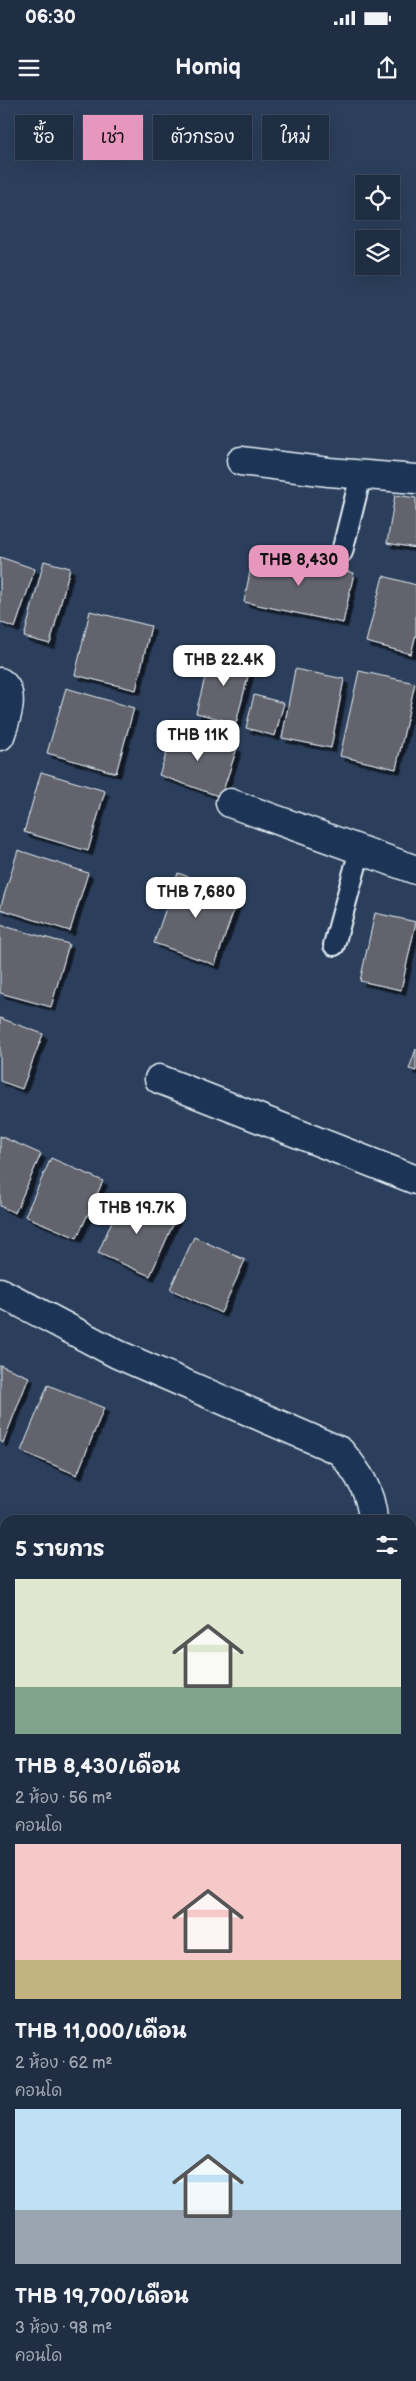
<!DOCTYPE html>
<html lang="th">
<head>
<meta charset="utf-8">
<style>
  :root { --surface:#202e44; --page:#28364b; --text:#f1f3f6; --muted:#a2a8b2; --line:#3d4a5d; --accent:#e797bd }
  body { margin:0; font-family:"Balsamiq Sans","Playpen Sans Thai",sans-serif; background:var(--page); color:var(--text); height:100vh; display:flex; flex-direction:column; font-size:19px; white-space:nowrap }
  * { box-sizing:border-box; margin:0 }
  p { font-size:16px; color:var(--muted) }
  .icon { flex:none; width:28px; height:28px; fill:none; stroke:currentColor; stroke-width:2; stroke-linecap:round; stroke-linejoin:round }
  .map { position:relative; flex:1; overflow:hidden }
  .drawer { position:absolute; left:0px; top:1415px; width:416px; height:866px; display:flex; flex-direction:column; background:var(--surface); border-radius:15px 15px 0 0; box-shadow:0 5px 20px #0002,0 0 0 1px var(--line) }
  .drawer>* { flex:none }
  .hud { position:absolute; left:15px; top:15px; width:386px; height:45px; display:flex; gap:10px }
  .fabs { position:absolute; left:355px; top:75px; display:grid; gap:10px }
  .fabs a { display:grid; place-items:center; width:45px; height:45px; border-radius:0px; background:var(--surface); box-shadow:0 5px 20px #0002,0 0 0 1px var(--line); font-size:25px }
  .price { position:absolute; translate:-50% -42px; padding:0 11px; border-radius:10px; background:#fff; color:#222; font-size:16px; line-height:32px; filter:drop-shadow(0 1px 2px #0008) }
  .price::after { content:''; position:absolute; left:50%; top:30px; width:15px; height:11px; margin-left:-8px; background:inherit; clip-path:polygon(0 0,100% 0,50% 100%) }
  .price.on { background:var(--accent); color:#111 }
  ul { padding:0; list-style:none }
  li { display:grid; align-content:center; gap:10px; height:265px; padding:0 15px }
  li span { display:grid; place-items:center; height:155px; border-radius:0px; color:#555 }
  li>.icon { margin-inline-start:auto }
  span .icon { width:90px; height:90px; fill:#fffc; stroke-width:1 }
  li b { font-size:21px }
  h2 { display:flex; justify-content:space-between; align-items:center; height:60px; padding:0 15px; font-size:21px }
  .tag { padding:0 18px; border-radius:0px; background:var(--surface); box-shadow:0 5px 20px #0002,0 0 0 1px var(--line); font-size:18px; line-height:45px }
  .tag.on { background:var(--accent); color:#111 }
  .status { display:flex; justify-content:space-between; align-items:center; height:35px; padding:0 25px; background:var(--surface); direction:ltr }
  .status svg { height:14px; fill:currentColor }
  header { display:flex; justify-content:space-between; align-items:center; height:65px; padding:0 15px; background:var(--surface); font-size:22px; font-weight:700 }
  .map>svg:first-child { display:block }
  .building { fill:#62646c; stroke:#e8f1f8; filter:url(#shadow) }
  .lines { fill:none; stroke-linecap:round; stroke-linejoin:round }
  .service-casing { stroke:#e8f1f8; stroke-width:24 }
  .minor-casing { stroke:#e8f1f8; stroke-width:31 }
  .service { stroke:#1d3557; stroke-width:20 }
  .minor { stroke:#1d3557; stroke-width:28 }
</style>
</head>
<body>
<div class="status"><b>06:30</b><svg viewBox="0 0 49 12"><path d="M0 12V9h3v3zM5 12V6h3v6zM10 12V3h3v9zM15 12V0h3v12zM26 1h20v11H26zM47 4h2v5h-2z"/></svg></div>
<header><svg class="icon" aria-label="menu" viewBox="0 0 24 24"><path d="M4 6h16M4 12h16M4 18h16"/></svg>Homiq<svg class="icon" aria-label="share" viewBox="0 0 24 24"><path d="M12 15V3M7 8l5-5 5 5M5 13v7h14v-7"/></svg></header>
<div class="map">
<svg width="416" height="2281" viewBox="0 0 416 2281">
  <defs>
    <filter id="shadow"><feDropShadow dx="4.5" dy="4.5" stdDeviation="0" flood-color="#0009"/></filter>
  </defs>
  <rect width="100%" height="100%" fill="#2b3e5b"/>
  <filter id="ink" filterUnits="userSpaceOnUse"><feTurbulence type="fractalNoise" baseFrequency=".02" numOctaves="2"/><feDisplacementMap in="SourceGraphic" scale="10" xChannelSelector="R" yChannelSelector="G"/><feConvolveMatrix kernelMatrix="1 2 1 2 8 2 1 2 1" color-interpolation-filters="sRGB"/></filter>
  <g filter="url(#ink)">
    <g class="building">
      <polygon points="395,395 416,398 416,448 387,443"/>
      <polygon points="254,451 354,473 343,523 244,502"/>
      <polygon points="0,457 35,469 15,528 0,522"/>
      <polygon points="44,461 70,468 50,544 24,537"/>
      <polygon points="383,476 416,485 416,534 411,554 366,542"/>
      <polygon points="90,511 151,526 136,590 75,575"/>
      <polygon points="212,550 252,561 236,623 196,613"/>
      <polygon points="295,569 344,579 331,648 282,638"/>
      <polygon points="359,571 415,583 396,669 340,656"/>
      <polygon points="66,588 134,608 116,673 47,653"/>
      <polygon points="254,595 284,603 275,636 246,628"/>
      <polygon points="176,626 237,648 221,697 159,675"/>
      <polygon points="41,672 105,691 88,751 24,732"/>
      <polygon points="18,750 88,773 70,831 0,809"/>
      <polygon points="178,773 239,795 215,865 154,843"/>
      <polygon points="375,813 416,822 401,890 360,881"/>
      <polygon points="0,825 69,844 51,907 0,893"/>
      <polygon points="0,918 43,934 22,989 0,981"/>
      <polygon points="416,949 416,971 409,969"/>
      <polygon points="0,1036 41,1054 15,1113 0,1106"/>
      <polygon points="51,1058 103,1081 77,1138 25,1116"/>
      <polygon points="124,1094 176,1118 150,1176 98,1153"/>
      <polygon points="194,1137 245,1160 221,1213 170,1189"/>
      <polygon points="0,1265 29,1277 3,1343 0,1341"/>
      <polygon points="48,1285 104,1308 77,1375 21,1351"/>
    </g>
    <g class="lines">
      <defs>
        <g id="service">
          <polyline points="342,452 361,375"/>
          <polyline points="334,845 360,750"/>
        </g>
        <g id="minor">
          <polyline points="241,361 329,372 416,379"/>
          <path d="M 0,582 C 17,593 5,622 0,636"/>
          <polyline points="230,703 416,770"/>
          <polyline points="159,979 416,1080"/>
          <path d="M 0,1192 L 117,1254 L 340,1351 C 358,1372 371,1391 373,1420"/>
          <polyline points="0,1531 5,1533"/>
          <polyline points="0,1727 5,1730"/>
          <polyline points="411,1848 416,1831"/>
        </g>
      </defs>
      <use href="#service" class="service-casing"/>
      <use href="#minor" class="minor-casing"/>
      <use href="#service" class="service"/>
      <use href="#minor" class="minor"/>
    </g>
  </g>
</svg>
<div class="fabs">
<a><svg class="icon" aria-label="locate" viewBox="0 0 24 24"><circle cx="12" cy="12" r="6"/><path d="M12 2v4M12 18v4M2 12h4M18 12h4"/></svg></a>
<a><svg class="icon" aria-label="layers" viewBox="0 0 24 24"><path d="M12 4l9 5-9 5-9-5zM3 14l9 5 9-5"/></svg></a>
</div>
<b class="price on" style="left:299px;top:487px">THB 8,430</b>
<b class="price" style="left:224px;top:587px">THB 22.4K</b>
<b class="price" style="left:198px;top:662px">THB 11K</b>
<b class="price" style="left:196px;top:819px">THB 7,680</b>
<b class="price" style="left:137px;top:1135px">THB 19.7K</b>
<div class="hud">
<a class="tag">ซื้อ</a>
<a class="tag on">เช่า</a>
<a class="tag">ตัวกรอง</a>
<a class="tag">ใหม่</a>
</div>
<section class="drawer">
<h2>5 รายการ<svg class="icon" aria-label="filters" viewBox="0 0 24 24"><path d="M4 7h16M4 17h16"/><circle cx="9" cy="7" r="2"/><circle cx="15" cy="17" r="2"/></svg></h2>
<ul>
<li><span style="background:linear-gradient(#dfe7d0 70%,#7fa58c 0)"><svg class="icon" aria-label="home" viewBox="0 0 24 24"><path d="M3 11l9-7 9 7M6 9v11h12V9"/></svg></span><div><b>THB 8,430/เดือน</b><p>2 ห้อง · 56 m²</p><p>คอนโด</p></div></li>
<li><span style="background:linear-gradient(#f6c9c9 75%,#c2b280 0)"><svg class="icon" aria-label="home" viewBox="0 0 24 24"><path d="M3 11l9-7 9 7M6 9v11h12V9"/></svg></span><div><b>THB 11,000/เดือน</b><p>2 ห้อง · 62 m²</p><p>คอนโด</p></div></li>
<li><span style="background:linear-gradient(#bfe0f5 65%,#9aa5b1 0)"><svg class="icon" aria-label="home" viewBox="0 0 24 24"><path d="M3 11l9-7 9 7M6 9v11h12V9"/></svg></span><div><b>THB 19,700/เดือน</b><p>3 ห้อง · 98 m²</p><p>คอนโด</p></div></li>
</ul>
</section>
</div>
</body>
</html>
